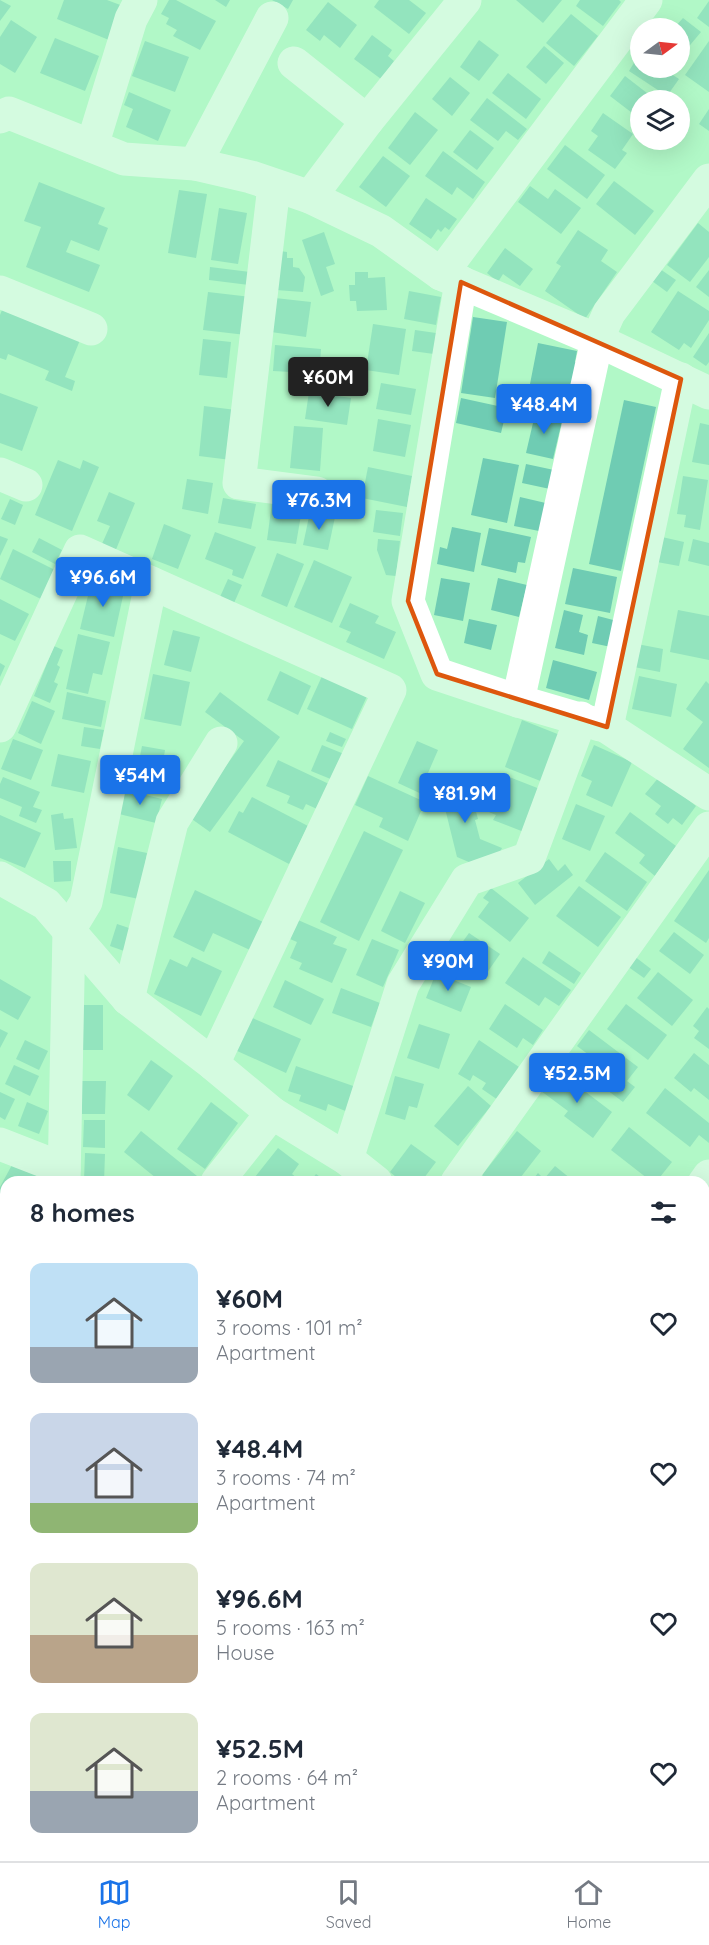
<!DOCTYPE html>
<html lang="en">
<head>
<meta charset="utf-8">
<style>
  :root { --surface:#fff; --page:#f2f2f3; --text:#1f2937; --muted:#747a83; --line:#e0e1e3; --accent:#1a73e8 }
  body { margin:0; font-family:Quicksand,sans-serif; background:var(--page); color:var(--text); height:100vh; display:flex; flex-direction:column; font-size:22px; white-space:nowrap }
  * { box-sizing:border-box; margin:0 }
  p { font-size:20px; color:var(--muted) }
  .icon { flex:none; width:33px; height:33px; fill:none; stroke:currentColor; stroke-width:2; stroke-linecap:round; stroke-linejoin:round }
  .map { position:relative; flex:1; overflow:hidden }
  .side { position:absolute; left:0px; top:1176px; width:710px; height:686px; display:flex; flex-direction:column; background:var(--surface); border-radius:18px 18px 0 0; box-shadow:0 6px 24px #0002 }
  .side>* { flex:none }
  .needle { width:39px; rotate:75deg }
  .fabs { position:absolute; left:630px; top:18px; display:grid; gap:12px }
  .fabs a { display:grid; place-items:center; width:60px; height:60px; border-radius:50%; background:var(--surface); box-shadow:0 6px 24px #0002; font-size:30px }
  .price { position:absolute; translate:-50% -51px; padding:0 14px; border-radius:6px; background:var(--accent); color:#fff; font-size:20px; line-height:39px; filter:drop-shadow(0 2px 3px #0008) }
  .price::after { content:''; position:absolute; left:50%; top:36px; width:18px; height:14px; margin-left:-9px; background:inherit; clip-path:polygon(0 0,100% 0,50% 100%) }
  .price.active { background:#222; color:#fff }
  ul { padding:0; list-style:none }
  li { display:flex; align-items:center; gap:18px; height:150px; padding:0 30px }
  li span { display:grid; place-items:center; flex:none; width:168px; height:120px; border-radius:12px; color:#555 }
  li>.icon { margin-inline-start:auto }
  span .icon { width:72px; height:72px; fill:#fffc; stroke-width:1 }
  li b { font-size:26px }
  h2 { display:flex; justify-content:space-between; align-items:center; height:72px; padding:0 30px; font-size:26px }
  .tab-bar { display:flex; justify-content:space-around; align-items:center; height:84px; border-top:2px solid var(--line); background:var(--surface); font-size:16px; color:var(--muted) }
  .tab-bar a { display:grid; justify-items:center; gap:3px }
  .tab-bar .active { color:var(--accent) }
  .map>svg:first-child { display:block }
  .building { fill:#6fccb3 }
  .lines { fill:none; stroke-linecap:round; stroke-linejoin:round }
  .minor { stroke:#fff; stroke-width:33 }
  .marked { fill:none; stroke:#dd570d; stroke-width:4.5; stroke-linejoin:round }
</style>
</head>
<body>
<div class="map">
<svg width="709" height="1861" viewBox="0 0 709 1861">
  <rect width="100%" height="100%" fill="#b1f8c7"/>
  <g class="building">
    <polygon points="0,0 11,6 0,21"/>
    <polygon points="64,0 107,0 123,6 109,40 57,19"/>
    <polygon points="169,0 176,0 216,21 200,50 173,36 177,30 166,24 169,18 161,14"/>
    <polygon points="215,0 230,0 226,7"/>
    <polygon points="272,0 293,0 288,9"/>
    <polygon points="379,0 409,0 426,13 409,34 374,7"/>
    <polygon points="516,0 562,0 543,23"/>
    <polygon points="580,0 619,0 621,2 603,26 576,6"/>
    <polygon points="709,1 709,27 697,18"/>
    <polygon points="328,2 357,25 340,48 324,35 320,41 306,30"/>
    <polygon points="571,14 598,36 574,66 546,43"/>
    <polygon points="683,18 701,32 680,57 680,28 674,28"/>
    <polygon points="11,20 37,37 15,73 0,64 0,37"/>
    <polygon points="372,35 392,50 388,56 394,61 381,79 354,59"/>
    <polygon points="55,38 99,56 85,91 40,73"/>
    <polygon points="479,40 499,55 479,81 460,67"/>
    <polygon points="145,41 189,57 175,92 132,76"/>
    <polygon points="709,41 709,92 685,75"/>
    <polygon points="544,46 564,63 546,84 526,67"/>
    <polygon points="640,53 640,68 662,68 679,79 667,96 629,71"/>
    <polygon points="508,73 541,99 526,119 492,93"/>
    <polygon points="625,76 656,100 640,100 640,119 610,96"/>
    <polygon points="450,77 470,93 452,116 432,99"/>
    <polygon points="129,92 171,110 158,141 126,127 133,109 124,105"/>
    <polygon points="487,98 527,129 518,140 506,131 498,141 470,120"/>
    <polygon points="709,109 709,131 699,124"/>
    <polygon points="415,112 438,130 410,165 388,148"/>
    <polygon points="603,113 633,134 622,150 627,153 615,169 588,150 598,136 591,131"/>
    <polygon points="470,130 494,148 477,170 453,152"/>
    <polygon points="565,145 605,175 587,199 547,169"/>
    <polygon points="443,151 485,182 473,199 457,187 452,195 425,176"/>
    <polygon points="383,156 410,176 386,207 359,187"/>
    <polygon points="614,181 654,211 635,235 596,204"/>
    <polygon points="39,182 105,208 98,224 108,228 99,251 71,240 66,252 100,265 89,292 26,267 41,227 24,221"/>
    <polygon points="530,186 548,199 555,189 581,208 561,234 518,202"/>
    <polygon points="179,190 207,194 196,258 168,253"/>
    <polygon points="426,198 457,219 449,230 445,227 441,232 438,229 431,239 409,224"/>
    <polygon points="219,208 247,213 238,264 211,260"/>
    <polygon points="698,223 709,232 709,257 690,282 667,265"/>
    <polygon points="578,230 608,250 601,261 617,272 585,319 545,291 561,266 556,263"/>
    <polygon points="324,232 335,264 326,267 334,291 321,296 302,240"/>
    <polygon points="505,248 533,269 520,286 503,274 498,282 487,273"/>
    <polygon points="280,251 287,252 287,258 293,258 293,267 299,268 305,277 303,292 276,290"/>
    <polygon points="210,267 250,272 249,285 209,280"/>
    <polygon points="660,269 676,280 667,292 652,281"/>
    <polygon points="709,270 709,297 696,287"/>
    <polygon points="355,272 368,272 368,278 385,277 387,310 357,311 356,301 350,301 349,285 355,285"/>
    <polygon points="409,291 441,297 436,325 404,319"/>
    <polygon points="678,291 709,311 709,320 691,348 684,343 679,350 651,332"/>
    <polygon points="208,292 251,297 246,335 203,330"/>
    <polygon points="275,298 311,302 306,337 271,332"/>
    <polygon points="2,310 80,340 65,377 75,381 72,391 45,380 49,371 8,354 6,360 0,358 0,315"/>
    <polygon points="473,317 507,322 495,398 461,393"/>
    <polygon points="373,324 406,329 399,375 366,370"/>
    <polygon points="415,330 436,333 434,354 412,351"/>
    <polygon points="709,333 709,362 706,366 693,357"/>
    <polygon points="203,339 231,342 227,378 199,375"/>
    <polygon points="538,343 577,351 575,362 579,363 573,399 555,395 556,389 530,384"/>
    <polygon points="275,345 321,349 319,375 314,375 313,384 290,383 291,372 273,371"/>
    <polygon points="381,383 416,389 411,415 376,409"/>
    <polygon points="309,392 351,398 347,425 305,419"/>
    <polygon points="0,393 38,407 22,451 0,443"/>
    <polygon points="461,398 507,408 501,433 456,423"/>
    <polygon points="624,400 656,407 621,571 589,564"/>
    <polygon points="204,406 236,410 231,460 199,456"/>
    <polygon points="536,410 563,417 553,459 526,453"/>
    <polygon points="378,419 411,425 405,457 373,451"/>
    <polygon points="700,423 709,425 709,465 692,462"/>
    <polygon points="294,426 323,428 320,471 290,468"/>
    <polygon points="483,458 519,465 507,523 471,515"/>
    <polygon points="58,460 80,469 83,460 99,467 72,531 35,515"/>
    <polygon points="526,464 554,470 550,489 522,483"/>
    <polygon points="368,467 412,476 407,507 362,498"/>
    <polygon points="683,476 708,480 700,530 684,527 686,515 677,514"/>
    <polygon points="187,479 213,483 208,514 182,509"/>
    <polygon points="109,492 135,503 115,552 101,546 110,526 97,521"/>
    <polygon points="520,497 550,504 544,532 514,526"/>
    <polygon points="223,498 256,504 251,529 218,523"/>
    <polygon points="10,499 23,505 15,525 1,519"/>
    <polygon points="272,503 294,506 293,514 301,515 296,544 267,540"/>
    <polygon points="376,510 403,513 400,536 373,532"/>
    <polygon points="310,512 335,517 328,550 303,545"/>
    <polygon points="164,524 191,535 178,569 152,559"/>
    <polygon points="452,527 481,533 474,572 437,564 440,547 447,549"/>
    <polygon points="489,528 531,537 525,563 518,562 516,573 481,565"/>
    <polygon points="215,532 256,547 243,579 232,575 233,570 205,559"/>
    <polygon points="0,536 8,539 0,556"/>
    <polygon points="662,537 684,542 679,566 657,562"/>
    <polygon points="39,538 62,550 55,564 32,552"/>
    <polygon points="378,539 400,541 396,576 386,575 377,550"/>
    <polygon points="693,539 709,543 709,566 688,561"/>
    <polygon points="13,549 57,571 43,600 0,579"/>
    <polygon points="277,553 304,564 287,607 261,596"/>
    <polygon points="314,560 352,577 332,623 294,607"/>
    <polygon points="573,568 617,577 610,613 565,604"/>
    <polygon points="441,578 470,583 463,621 434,615"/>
    <polygon points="498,578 527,585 519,617 491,610"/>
    <polygon points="92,579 125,587 114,637 80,629"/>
    <polygon points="228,579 242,585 234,603 220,597"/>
    <polygon points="0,599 29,614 15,641 0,634"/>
    <polygon points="350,603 379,616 375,623 396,632 384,659 346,642 351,632 339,627"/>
    <polygon points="564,610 583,615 579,632 588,635 584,655 555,648"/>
    <polygon points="678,610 709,616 709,660 670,652"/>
    <polygon points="598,616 617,621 611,647 592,643"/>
    <polygon points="469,619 497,625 491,650 464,643"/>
    <polygon points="173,630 200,637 191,672 164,665"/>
    <polygon points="78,634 110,642 102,675 93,673 88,694 66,689"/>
    <polygon points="637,644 663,649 660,672 634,667"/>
    <polygon points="54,646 63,650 57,665 60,667 54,682 58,684 50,703 34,696"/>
    <polygon points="553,660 597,672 589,700 546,688"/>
    <polygon points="0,663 5,666 0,677"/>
    <polygon points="280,671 311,686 298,715 267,700"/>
    <polygon points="153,674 190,682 181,726 144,719"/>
    <polygon points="323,674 368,694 352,729 307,709"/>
    <polygon points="639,676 677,684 671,717 632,709"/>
    <polygon points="706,681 709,684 709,768 683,749 703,722 686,709"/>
    <polygon points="67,692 106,701 101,727 62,719"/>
    <polygon points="220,692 280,737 210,832 189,817 244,741 205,712"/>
    <polygon points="32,701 55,711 41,744 18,733"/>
    <polygon points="522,720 560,735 543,782 505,767"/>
    <polygon points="84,727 104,730 100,749 81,746"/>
    <polygon points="330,732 346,739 342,747 326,741"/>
    <polygon points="13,739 43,750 31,780 1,769"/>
    <polygon points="417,741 438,750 428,773 434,776 426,796 398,783"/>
    <polygon points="322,745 344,754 333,780 311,771"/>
    <polygon points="594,745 632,762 612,807 586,795 592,781 581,776"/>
    <polygon points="142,746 165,750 164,756 175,758 171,779 137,772"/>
    <polygon points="58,754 91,761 84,793 51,786"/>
    <polygon points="278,760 329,784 317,809 306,804 303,810 287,803 290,796 266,786"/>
    <polygon points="499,773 545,791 524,832 493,820 496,815 484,810"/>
    <polygon points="368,776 425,802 408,841 379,827 383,818 355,805"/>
    <polygon points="3,777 40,792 33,807 42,810 36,823 19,816 22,807 0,798 0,784"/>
    <polygon points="465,777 468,790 470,789 478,819 475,820 480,839 502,848 498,856 476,865 457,857 439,784"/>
    <polygon points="659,777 696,806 682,825 673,818 668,824 655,814 661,806 645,794"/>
    <polygon points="125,790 162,799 156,823 119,814"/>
    <polygon points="252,797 308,826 289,864 228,832 239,811 243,813"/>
    <polygon points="576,804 605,816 590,851 562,839"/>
    <polygon points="630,812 676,846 655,876 639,863 645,855 615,833"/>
    <polygon points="63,813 64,819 73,818 77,848 55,850 51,815"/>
    <polygon points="0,815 41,833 25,868 0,858"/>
    <polygon points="364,831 403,850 359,941 320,922"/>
    <polygon points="118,847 147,853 139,899 110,893"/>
    <polygon points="605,852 647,882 627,911 585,881"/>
    <polygon points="549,859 558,871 565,864 573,875 535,905 518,883"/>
    <polygon points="53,861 71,861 71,881 54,882"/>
    <polygon points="709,870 709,938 706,943 674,921"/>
    <polygon points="579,886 621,917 598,947 556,916"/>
    <polygon points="491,888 529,918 510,942 478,917 489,902 483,898"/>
    <polygon points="195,890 263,922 250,950 213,933 204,952 173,937"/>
    <polygon points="400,891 425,903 405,943 381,931"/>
    <polygon points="298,920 337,937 333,944 347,949 332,983 299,969 302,963 290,958 297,942 290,939"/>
    <polygon points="117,924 135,930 127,952 110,946"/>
    <polygon points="674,932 704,955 690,974 659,951"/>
    <polygon points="469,933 500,954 482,980 451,958"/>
    <polygon points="372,939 399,950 383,987 356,975"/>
    <polygon points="549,951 581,973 574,984 542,963"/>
    <polygon points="634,956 651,969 644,978 627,966"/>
    <polygon points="192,957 222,971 201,1016 154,994 170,959 187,967"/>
    <polygon points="523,957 571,990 559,1006 545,997 539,1006 505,983"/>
    <polygon points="658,972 693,1000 672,1026 637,998"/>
    <polygon points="436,973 471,987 461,1012 426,998"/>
    <polygon points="0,979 31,997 18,1020 0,1010"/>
    <polygon points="285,980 324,999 311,1025 273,1007"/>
    <polygon points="341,988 380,1003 371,1027 332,1013"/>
    <polygon points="505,1004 543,1030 533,1045 523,1038 517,1048 489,1029"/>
    <polygon points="626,1004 667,1035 648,1060 607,1029"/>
    <rect x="78" y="1005" width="25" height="45"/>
    <polygon points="707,1007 709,1009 709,1049 694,1038 699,1031 693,1026"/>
    <polygon points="250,1017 301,1039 286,1073 235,1050"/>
    <polygon points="419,1024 450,1034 439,1069 407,1058"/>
    <polygon points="0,1029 8,1033 0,1048"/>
    <polygon points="589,1030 638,1067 627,1081 635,1087 623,1102 583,1072 593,1058 577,1046"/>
    <polygon points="25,1040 48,1051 39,1070 16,1059"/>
    <polygon points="479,1040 519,1067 498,1100 482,1089 486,1083 473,1075 470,1081 458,1074"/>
    <polygon points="694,1053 709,1065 709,1100 694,1088 691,1092 674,1078"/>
    <polygon points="151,1060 173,1076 149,1111 127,1095"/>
    <polygon points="14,1065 39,1076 30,1096 5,1084"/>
    <polygon points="296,1066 356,1087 348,1112 328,1104 326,1111 299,1101 301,1095 288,1091"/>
    <polygon points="557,1070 612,1112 593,1138 564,1116 568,1111 541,1091"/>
    <polygon points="395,1076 424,1084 417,1108 409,1106 405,1120 385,1114"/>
    <polygon points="82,1081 106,1081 105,1114 82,1114"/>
    <polygon points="468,1086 491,1106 458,1146 434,1126"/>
    <polygon points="665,1088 709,1123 709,1143 699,1135 690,1147 646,1113"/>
    <polygon points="0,1092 15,1099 5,1120 0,1117"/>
    <polygon points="27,1102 48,1111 39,1134 18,1126"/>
    <polygon points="211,1102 238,1123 205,1169 177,1149"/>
    <polygon points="84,1120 105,1120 105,1148 83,1147"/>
    <polygon points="629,1127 672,1162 656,1182 652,1182 611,1150"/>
    <polygon points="141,1131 197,1176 192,1182 161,1182 124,1152"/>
    <polygon points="517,1131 541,1151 517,1182 492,1182 482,1175"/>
    <polygon points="411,1144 436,1162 421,1182 402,1182 390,1172"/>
    <polygon points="278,1148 299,1164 292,1174 298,1179 295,1182 251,1182"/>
    <polygon points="85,1153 105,1154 104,1182 84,1181"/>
    <polygon points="13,1163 49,1182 6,1182 6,1211 0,1208 0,1187"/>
    <polygon points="555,1166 571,1179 568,1182 531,1182 538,1173 544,1179"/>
    <polygon points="316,1174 327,1182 310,1182"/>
    <polygon points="704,1204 709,1207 709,1225 704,1232 709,1236 709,1241 704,1249"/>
    <polygon points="0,1215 6,1218 6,1256 0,1253"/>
    <polygon points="0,1265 6,1268 0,1282"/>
    <polygon points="6,1303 6,1366 0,1362 0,1312"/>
    <polygon points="3,1380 6,1382 6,1428 0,1424 0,1384"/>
    <polygon points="704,1501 709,1505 709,1558 704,1554"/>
    <polygon points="0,1611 6,1615 6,1655 0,1651"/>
    <polygon points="6,1670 6,1731 0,1739 0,1679"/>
    <polygon points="709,1692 709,1736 704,1733 704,1701"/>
    <polygon points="704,1796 709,1801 709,1833 706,1836 704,1834"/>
    <polygon points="6,1824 6,1856 17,1856 14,1861 0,1861 0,1832"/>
    <polygon points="32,1856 68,1856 64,1861 39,1861"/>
    <polygon points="242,1856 289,1856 285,1861 238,1861"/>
    <polygon points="330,1856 346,1856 343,1861"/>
    <polygon points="420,1856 458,1856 462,1859 461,1861 416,1861"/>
    <polygon points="488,1856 560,1856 563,1858 563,1861 485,1861"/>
    <polygon points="632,1856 687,1856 685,1861 630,1861"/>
  </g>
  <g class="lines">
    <g class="minor">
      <polyline points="294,63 367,121"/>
      <polyline points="0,117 9,113 124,159 195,164 251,177 310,197 381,231 441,274 597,340 709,393"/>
      <polyline points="92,146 131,19 141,0"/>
      <polyline points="195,164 272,18"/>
      <polyline points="274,186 239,483 317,493"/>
      <polyline points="310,197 367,121 465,0"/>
      <polyline points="441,274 646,0"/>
      <polyline points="461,282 408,601 437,674 518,701 597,340 609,313 709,180"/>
      <polyline points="0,292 91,329"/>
      <polyline points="681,379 607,727 709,794"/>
      <polyline points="0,474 26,485"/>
      <polyline points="518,701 600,725"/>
      <polyline points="0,726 80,551 390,690 213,1064"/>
      <polyline points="0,878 46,904 128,999 213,1064 272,1113 347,1159 376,1182"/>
      <polyline points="128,999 172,822 221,743"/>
      <polyline points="0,1144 64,1169"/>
      <polyline points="347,1159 403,984 467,880 529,858 581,718"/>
      <polyline points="64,1182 69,930 86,902 151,583"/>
      <polyline points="217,1182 272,1113"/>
      <polyline points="457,1182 709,828"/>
      <polyline points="704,1183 709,1176"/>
      <polyline points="704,1285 709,1289"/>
      <polyline points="0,1462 6,1465"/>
      <polyline points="0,1512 6,1503"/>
      <polyline points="704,1573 709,1578"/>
      <polyline points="704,1629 709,1620"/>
      <polyline points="0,1768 6,1760"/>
      <polyline points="704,1776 709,1780"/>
      <polyline points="96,1856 103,1861"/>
      <polyline points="207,1861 211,1856"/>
      <polyline points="375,1861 379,1856"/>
      <polyline points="607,1861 609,1856"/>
    </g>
  </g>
  <path d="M0 0H709V1861H0ZM 461,282 L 681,379 L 607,727 L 437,674 L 408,601 Z" fill="#b1f8c7" fill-opacity=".55" fill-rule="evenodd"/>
  <path class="marked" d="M 461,282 L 681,379 L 607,727 L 437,674 L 408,601 Z"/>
</svg>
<div class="fabs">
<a><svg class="needle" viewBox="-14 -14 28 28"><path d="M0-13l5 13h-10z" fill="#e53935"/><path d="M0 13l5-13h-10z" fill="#747a83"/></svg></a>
<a><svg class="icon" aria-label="layers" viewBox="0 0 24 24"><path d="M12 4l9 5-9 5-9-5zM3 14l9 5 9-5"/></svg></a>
</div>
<b class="price active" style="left:328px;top:408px">¥60M</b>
<b class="price" style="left:544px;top:435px">¥48.4M</b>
<b class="price" style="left:319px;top:531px">¥76.3M</b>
<b class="price" style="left:103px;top:608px">¥96.6M</b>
<b class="price" style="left:140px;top:806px">¥54M</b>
<b class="price" style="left:465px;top:824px">¥81.9M</b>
<b class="price" style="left:448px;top:992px">¥90M</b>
<b class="price" style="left:577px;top:1104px">¥52.5M</b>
<section class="side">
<h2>8 homes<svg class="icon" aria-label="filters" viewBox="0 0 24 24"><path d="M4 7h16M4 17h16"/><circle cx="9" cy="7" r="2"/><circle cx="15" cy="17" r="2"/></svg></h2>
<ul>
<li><span style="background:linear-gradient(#bfe0f5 70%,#9aa5b1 0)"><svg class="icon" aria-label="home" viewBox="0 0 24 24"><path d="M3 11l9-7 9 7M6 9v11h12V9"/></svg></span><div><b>¥60M</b><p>3 rooms · 101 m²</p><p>Apartment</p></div><svg class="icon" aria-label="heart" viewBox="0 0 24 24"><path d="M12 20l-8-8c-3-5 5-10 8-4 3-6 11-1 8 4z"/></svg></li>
<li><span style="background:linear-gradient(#c9d6e8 75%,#8fb573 0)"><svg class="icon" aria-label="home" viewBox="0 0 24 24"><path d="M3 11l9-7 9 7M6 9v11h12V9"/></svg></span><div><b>¥48.4M</b><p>3 rooms · 74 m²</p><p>Apartment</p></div><svg class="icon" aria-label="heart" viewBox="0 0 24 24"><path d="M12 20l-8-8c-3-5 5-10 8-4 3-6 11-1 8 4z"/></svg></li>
<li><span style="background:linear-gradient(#dfe7d0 60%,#b9a48a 0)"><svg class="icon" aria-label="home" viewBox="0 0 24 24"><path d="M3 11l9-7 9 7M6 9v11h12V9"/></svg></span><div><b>¥96.6M</b><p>5 rooms · 163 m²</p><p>House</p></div><svg class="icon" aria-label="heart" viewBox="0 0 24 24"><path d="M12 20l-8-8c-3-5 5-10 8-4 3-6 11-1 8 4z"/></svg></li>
<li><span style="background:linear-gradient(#dfe7d0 65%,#9aa5b1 0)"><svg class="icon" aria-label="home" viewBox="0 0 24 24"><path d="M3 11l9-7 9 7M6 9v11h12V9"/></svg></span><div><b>¥52.5M</b><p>2 rooms · 64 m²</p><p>Apartment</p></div><svg class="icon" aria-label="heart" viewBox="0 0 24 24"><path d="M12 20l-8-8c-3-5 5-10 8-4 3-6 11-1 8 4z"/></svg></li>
</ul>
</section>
</div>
<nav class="tab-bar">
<a class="active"><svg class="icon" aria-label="map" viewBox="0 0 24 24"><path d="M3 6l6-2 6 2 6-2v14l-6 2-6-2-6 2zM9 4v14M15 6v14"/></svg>Map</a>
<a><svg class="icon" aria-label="saved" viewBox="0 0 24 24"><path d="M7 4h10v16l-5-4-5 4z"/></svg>Saved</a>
<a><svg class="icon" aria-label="home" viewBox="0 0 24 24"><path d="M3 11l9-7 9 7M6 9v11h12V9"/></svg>Home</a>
</nav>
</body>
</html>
